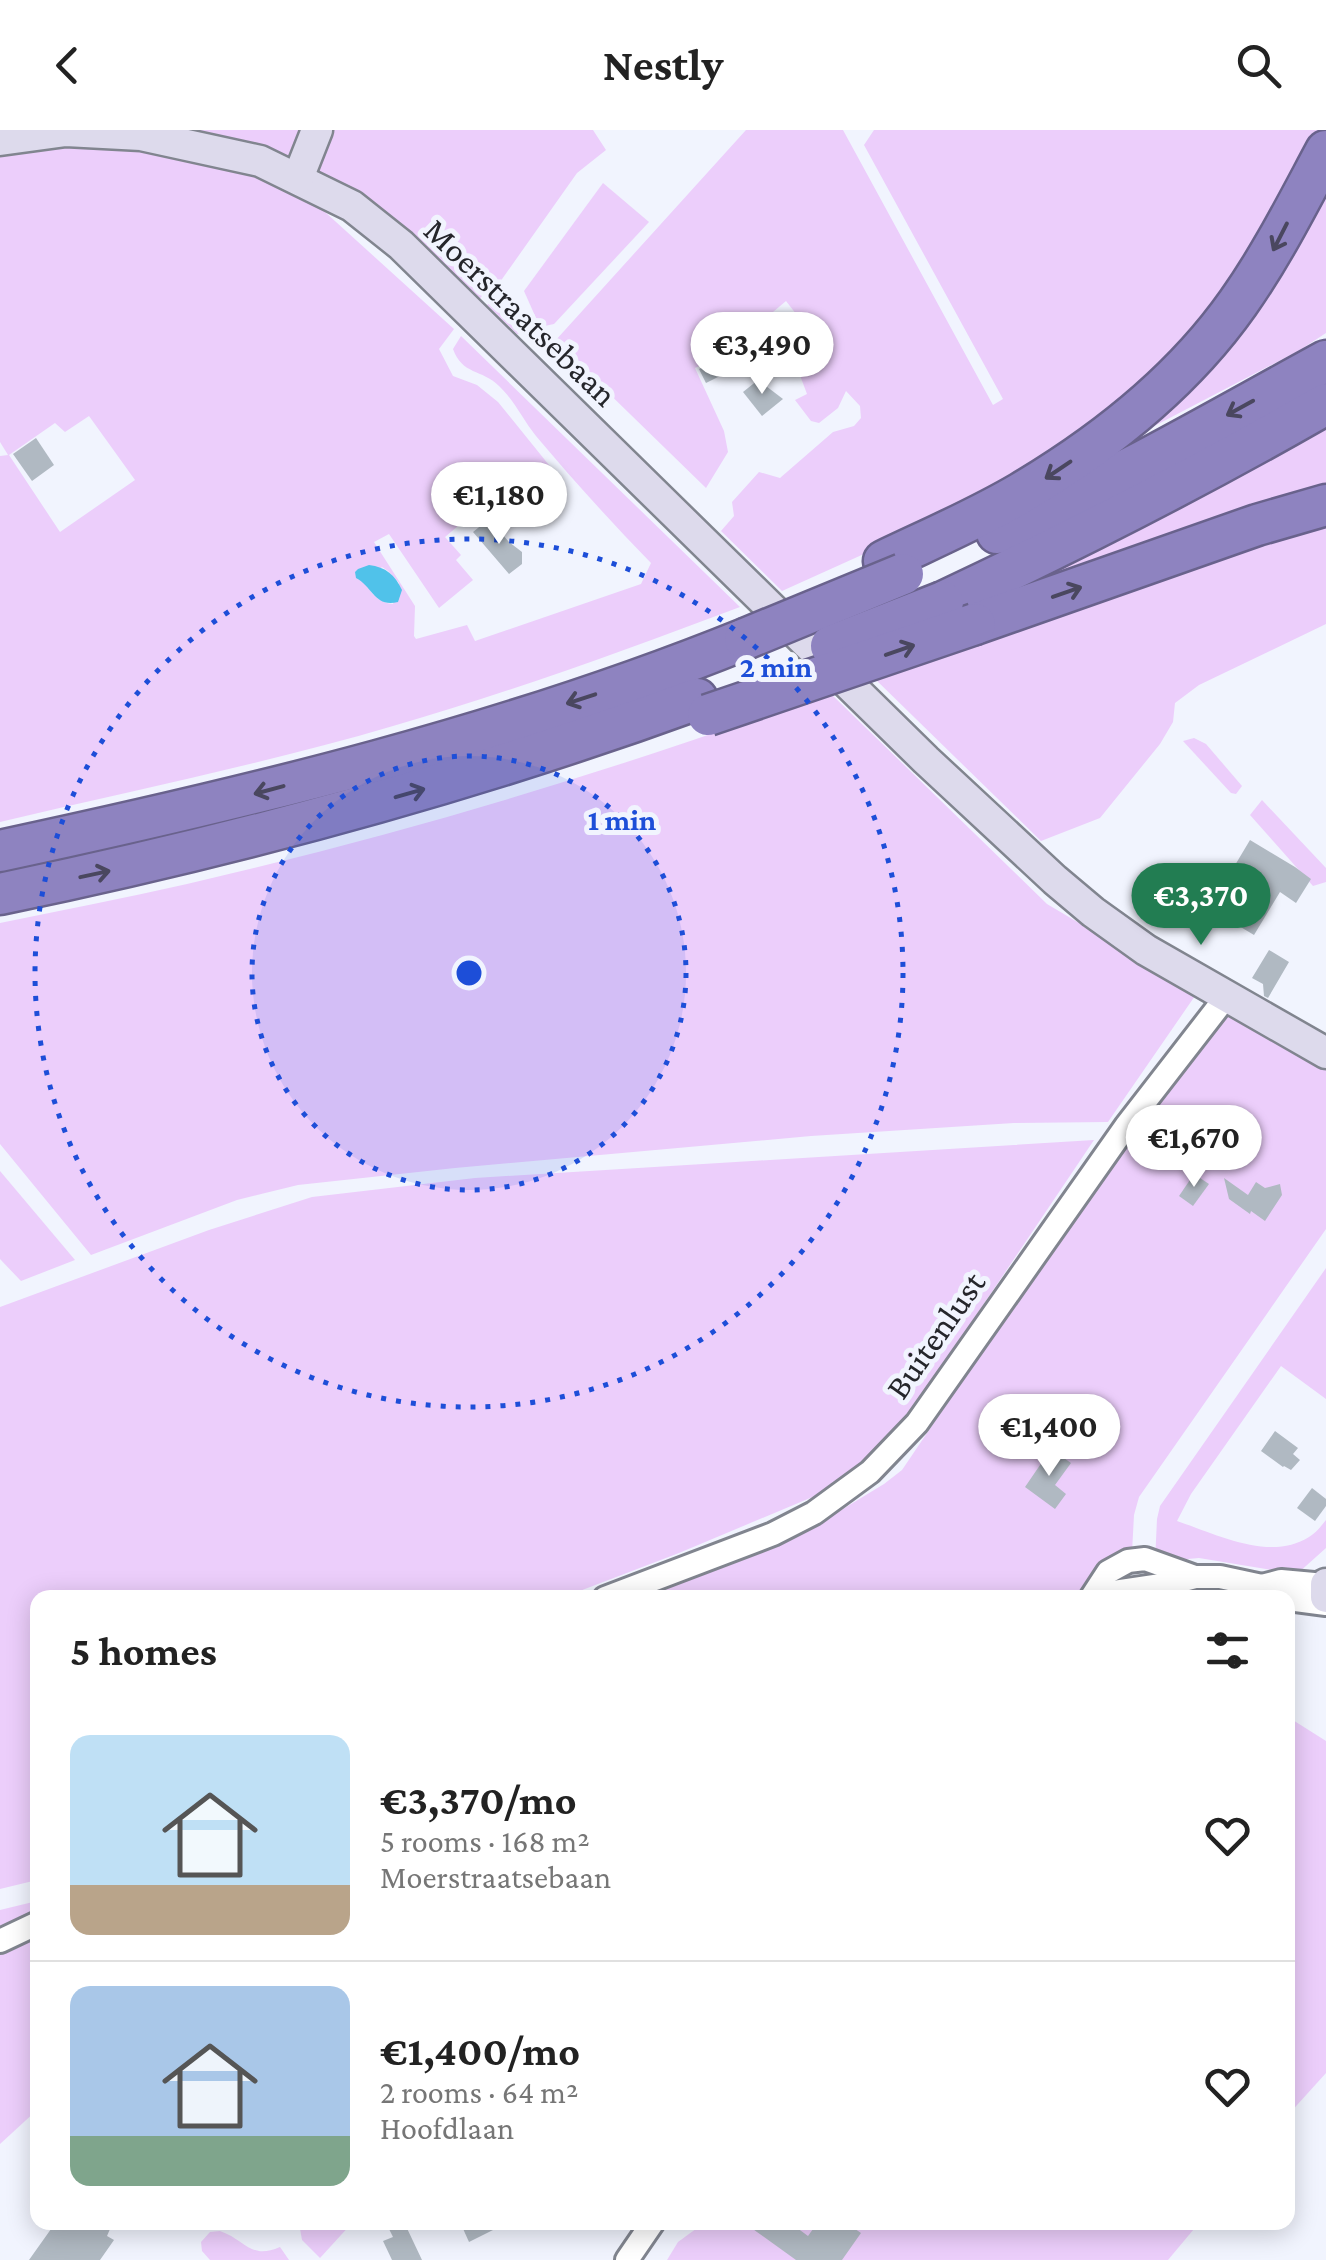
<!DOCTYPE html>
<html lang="en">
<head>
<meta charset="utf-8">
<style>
  :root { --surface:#fff; --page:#f6f6f6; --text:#222; --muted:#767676; --line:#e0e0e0; --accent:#227d52 }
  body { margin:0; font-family:"Crimson Pro",serif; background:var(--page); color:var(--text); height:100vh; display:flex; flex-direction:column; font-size:38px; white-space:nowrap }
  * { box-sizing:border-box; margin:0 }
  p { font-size:32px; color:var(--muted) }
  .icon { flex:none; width:55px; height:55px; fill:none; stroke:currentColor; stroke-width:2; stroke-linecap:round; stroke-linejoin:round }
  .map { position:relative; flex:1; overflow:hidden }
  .drawer { position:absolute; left:30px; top:1460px; width:1265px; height:640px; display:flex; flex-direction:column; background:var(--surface); border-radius:20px; box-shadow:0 5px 25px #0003 }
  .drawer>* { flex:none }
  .price { position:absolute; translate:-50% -85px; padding:0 22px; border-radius:35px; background:#fff; color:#222; font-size:32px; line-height:65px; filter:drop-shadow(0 2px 5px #0008) }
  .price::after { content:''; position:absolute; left:50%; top:60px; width:30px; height:22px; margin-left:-15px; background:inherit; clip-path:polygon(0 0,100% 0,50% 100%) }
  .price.selected { background:var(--accent); color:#fff }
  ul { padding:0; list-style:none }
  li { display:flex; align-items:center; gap:30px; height:250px; padding:0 40px }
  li+li { border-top:2px solid var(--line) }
  li span { display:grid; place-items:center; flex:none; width:280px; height:200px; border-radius:20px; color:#555 }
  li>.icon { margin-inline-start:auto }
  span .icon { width:120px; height:120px; fill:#fffc; stroke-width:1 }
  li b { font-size:42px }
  h2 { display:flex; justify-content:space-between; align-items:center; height:120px; padding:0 40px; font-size:42px }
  header { display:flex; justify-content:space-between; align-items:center; height:130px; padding:0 40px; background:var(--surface); font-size:45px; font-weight:700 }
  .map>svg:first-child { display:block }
  .green { fill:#eccefb; fill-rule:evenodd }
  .water { fill:#50c2ea }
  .building { fill:#b0b9c2 }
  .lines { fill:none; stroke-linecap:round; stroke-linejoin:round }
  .street-casing { stroke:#81858f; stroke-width:28 }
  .secondary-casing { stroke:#81858f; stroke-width:35 }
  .highway-casing { stroke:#69628c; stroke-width:45 }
  .street { stroke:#fff; stroke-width:22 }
  .secondary { stroke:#dddaec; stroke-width:30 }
  .highway { stroke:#8e83c0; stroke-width:40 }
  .highway-bridge-casing { stroke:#69628c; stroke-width:45; stroke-linecap:butt }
  .highway-bridge { stroke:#8e83c0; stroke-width:40 }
  .oneway { stroke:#4a475f }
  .ring { fill:none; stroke:#1d4ed8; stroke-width:5; stroke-dasharray:5 10 }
  .labels { text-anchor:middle; stroke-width:10; stroke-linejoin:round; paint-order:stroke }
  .street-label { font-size:35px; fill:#25262b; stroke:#f1f4fe }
  .centre { fill:#1d4ed8; stroke:#f1f4fe; stroke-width:5 }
  .ring-label { font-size:30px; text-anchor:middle; font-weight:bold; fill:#1d4ed8; stroke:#f1f4fe; stroke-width:10; stroke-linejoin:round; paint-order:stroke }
</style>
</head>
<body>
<header><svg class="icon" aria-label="back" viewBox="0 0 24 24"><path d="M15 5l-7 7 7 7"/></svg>Nestly<svg class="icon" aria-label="search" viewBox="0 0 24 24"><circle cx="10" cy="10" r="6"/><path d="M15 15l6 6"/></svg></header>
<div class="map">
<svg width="1326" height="2130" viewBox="0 0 1326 2130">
  <rect width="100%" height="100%" fill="#f1f4fe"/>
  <g class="green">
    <polygon points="166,0 309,0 291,34"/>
    <path d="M 330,0 L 593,0 L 606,20 L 577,43 L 500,152 L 487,157 L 480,169 C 429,121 371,84 314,44 Z"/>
    <polygon points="746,0 843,0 993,275 1003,269 864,15 874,0 1320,0 1311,14 1264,104 1218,168 1144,253 1047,326 906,405 782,461 721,401 734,386 732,372 759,342 780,348 833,302 854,296 861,288 860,276 846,261 838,278 819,293 811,291 795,270 807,264 801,248 800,236 810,216 807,198 786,171 721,226 695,238 724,301 728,322 706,358 555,211"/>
    <path d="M 22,11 L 192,22 L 303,62 L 454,199 L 439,219 L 453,246 L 477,255 L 498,272 L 557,345 L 482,373 L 476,368 L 453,388 L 458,396 L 445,407 L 461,425 L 456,430 L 473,450 L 439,478 L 389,404 L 374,412 L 415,476 L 414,506 L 416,509 L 467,495 L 475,511 L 641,454 L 651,433 C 611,392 573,350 536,306 C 523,290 514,270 499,256 C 482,239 462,245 453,219 L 461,206 L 740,477 C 626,520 511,562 393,596 C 264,634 131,661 0,692 L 0,326 L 8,325 L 0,312 L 0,17 ZM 89,286 L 135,350 L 60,402 L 9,325 L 55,293 L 65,302 ZM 382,437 L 388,441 L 399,453 L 393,474 C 379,473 372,464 365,453 Z"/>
    <polygon points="1326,41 1326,203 1300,220 1074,338 1184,245"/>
    <polygon points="603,53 649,92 554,194 540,197 524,161"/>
    <path d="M 501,163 C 518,165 530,189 526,205 L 517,204 L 487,175 Z"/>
    <polygon points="1326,299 1326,366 909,512"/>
    <polygon points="1326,388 1326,494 1199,555 1175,573 1173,592 1160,614 1100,688 1041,711 873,547"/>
    <path d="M 829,562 L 1047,774 L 1197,863 L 1108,992 L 1014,993 L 811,1006 L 455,1038 L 298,1055 L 237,1070 L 91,1125 L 0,1014 L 0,793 C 62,780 125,768 187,754 C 404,704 620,639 829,562 Z"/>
    <polygon points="1194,608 1206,614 1242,656 1236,664 1231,663 1183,611"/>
    <polygon points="1262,670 1326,738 1326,752 1313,756 1250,685"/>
    <polygon points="1220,887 1235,887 1326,939 1326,1099 1139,1367 1134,1385 1131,1441 1080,1467 615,1468 833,1385 884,1354 902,1340 1199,901"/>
    <polygon points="1094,1010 897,1303 841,1355 679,1423 564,1467 38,1468 37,1750 0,1759 0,1177 209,1100 312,1067 475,1048"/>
    <polygon points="0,1041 75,1130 21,1151 0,1129"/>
    <path d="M 1326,1138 L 1326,1269 L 1281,1236 L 1191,1364 L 1177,1391 C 1216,1404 1270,1432 1309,1407 C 1316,1403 1321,1396 1326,1390 L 1326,1418 L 1297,1444 L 1199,1428 L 1155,1432 L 1157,1389 L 1160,1376 Z"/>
    <polygon points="1288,1587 1326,1611 1326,1943 1288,1985"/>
    <polygon points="37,1771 37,1980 0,2014 0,1780"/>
    <polygon points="299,2093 299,2092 352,2093 320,2128 302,2110"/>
    <polygon points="704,2093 1199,2093 1168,2130 667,2130 678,2112"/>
    <path d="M 220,2101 C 246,2110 250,2130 280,2117 L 289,2130 L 210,2130 L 202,2121 L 201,2112 L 210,2102 Z"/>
  </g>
  <path class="water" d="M 369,435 C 386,437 395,445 402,460 L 398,472 C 375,478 373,457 356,448 L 355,442 L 358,439 Z"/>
  <g class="building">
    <polygon points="738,212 752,230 706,253 699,239 715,231"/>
    <polygon points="758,250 783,269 762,286 743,262"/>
    <polygon points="36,308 54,335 32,351 13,324"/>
    <polygon points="489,389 509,412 522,422 522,434 509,444 473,402"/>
    <polygon points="1250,710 1295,737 1311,749 1296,773 1280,762 1254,805 1177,759 1188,742 1219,762"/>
    <polygon points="1269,820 1289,832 1268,868 1264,866 1263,854 1252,848"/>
    <polygon points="1215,988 1227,997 1212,1019 1200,1010"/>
    <polygon points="1194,1044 1209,1054 1193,1076 1179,1066"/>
    <polygon points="1224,1048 1248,1065 1256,1052 1265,1058 1280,1054 1282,1065 1265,1091 1251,1081 1250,1084 1229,1069"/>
    <polygon points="1275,1301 1298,1318 1293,1324 1300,1330 1291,1340 1284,1336 1283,1337 1261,1321"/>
    <polygon points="1051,1319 1071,1333 1055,1355 1066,1364 1055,1379 1025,1357"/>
    <polygon points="1312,1358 1326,1369 1326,1376 1315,1391 1297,1378"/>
    <polygon points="56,2092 113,2092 107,2106 114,2110 100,2130 29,2130"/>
    <polygon points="404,2092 422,2130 392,2130 383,2111 393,2107 389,2099"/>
    <polygon points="460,2092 509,2092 469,2112"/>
    <polygon points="743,2092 789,2092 808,2106 818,2092 845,2092 861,2103 842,2130 796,2130"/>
  </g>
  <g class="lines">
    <defs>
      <g id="street">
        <polyline points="1262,1456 1281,1451 1326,1455"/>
        <polyline points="1094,1465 1168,1454 1195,1447"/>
        <polyline points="605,1468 773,1404 814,1383 870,1342 917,1293 1126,996 1226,867"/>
        <polyline points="1091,1468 1108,1442 1128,1431 1145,1429 1195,1447 1220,1447 1262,1456 1282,1468"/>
        <polyline points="1288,1469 1326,1474"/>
        <polyline points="0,1811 38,1793"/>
        <polyline points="627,2130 653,2092"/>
      </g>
      <g id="secondary">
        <polyline points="0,10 66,1 141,5 260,31 352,76 401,115 926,630 1055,750 1093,782 1146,820 1326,923"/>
        <polyline points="298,48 317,0"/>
        <polyline points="1326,1454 1326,1467"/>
      </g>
      <g id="highway">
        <path d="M 997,403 C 1110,353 1218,290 1326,231"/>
        <path d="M 884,431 C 930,409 977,389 1021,363 C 1102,315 1183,251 1238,173 C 1272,125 1298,73 1326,21"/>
        <path d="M 943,472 C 1073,411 1201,346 1326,274"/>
        <polyline points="975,494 1257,395 1326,375"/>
        <path d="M 0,721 C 252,667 505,606 745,509"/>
        <path d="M 0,764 C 236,715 470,652 697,569"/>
      </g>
    </defs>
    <use href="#street" class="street-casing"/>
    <use href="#secondary" class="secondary-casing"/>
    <use href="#highway" class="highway-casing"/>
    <use href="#street" class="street"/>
    <use href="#secondary" class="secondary"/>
    <use href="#highway" class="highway"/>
    <defs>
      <g id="highway-bridge">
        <polyline points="745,509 903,444"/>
        <polyline points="831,516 943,472"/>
        <polyline points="708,585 975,494"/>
      </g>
    </defs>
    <use href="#highway-bridge" class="highway-bridge-casing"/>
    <use href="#highway-bridge" class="highway-bridge"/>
  </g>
  <defs><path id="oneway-shaft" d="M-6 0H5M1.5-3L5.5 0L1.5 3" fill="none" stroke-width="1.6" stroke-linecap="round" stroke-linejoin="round" transform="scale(2.5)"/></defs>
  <g class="oneway">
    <use href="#oneway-shaft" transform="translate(1280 107) rotate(117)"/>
    <use href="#oneway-shaft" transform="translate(1240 278) rotate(151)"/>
    <use href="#oneway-shaft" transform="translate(1058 340) rotate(146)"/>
    <use href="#oneway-shaft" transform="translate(1067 462) rotate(-19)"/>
    <use href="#oneway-shaft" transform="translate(900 520) rotate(-19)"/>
    <use href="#oneway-shaft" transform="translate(581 569) rotate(162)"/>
    <use href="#oneway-shaft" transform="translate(269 660) rotate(165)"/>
    <use href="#oneway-shaft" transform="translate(410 663) rotate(-16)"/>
    <use href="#oneway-shaft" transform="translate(95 744) rotate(-12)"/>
  </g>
  <circle cx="469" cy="843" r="217" fill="#1d4ed8" fill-opacity=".12"/>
  <g class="ring">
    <circle cx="469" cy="843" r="217"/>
    <circle cx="469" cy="843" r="434"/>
  </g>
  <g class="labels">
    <g class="street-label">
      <text transform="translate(521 182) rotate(44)" y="12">Moerstraatsebaan</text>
      <text transform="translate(935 1205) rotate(-55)" y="12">Buitenlust</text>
    </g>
  </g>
  <circle cx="469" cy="843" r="15" class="centre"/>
  <g class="ring-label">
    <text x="776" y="547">2 min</text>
    <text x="622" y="700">1 min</text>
  </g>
</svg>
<b class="price" style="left:762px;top:267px">€3,490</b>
<b class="price" style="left:499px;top:417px">€1,180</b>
<b class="price selected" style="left:1201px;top:818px">€3,370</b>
<b class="price" style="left:1194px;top:1060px">€1,670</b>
<b class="price" style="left:1049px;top:1349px">€1,400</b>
<section class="drawer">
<h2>5 homes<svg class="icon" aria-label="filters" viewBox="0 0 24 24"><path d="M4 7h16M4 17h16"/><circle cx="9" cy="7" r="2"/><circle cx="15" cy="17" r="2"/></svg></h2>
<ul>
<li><span style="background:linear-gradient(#bfe0f5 75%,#b9a48a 0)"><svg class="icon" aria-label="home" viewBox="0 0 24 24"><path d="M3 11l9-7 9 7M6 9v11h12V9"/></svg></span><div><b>€3,370/mo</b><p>5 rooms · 168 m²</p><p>Moerstraatsebaan</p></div><svg class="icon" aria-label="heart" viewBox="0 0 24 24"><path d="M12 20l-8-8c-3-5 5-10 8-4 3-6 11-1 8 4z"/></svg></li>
<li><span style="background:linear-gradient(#a9c7e8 75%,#7fa58c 0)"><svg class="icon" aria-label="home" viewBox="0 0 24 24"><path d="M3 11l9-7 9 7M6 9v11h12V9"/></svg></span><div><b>€1,400/mo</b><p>2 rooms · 64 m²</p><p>Hoofdlaan</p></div><svg class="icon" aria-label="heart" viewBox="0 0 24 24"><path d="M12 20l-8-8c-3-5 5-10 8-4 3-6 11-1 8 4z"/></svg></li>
</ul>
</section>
</div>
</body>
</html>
